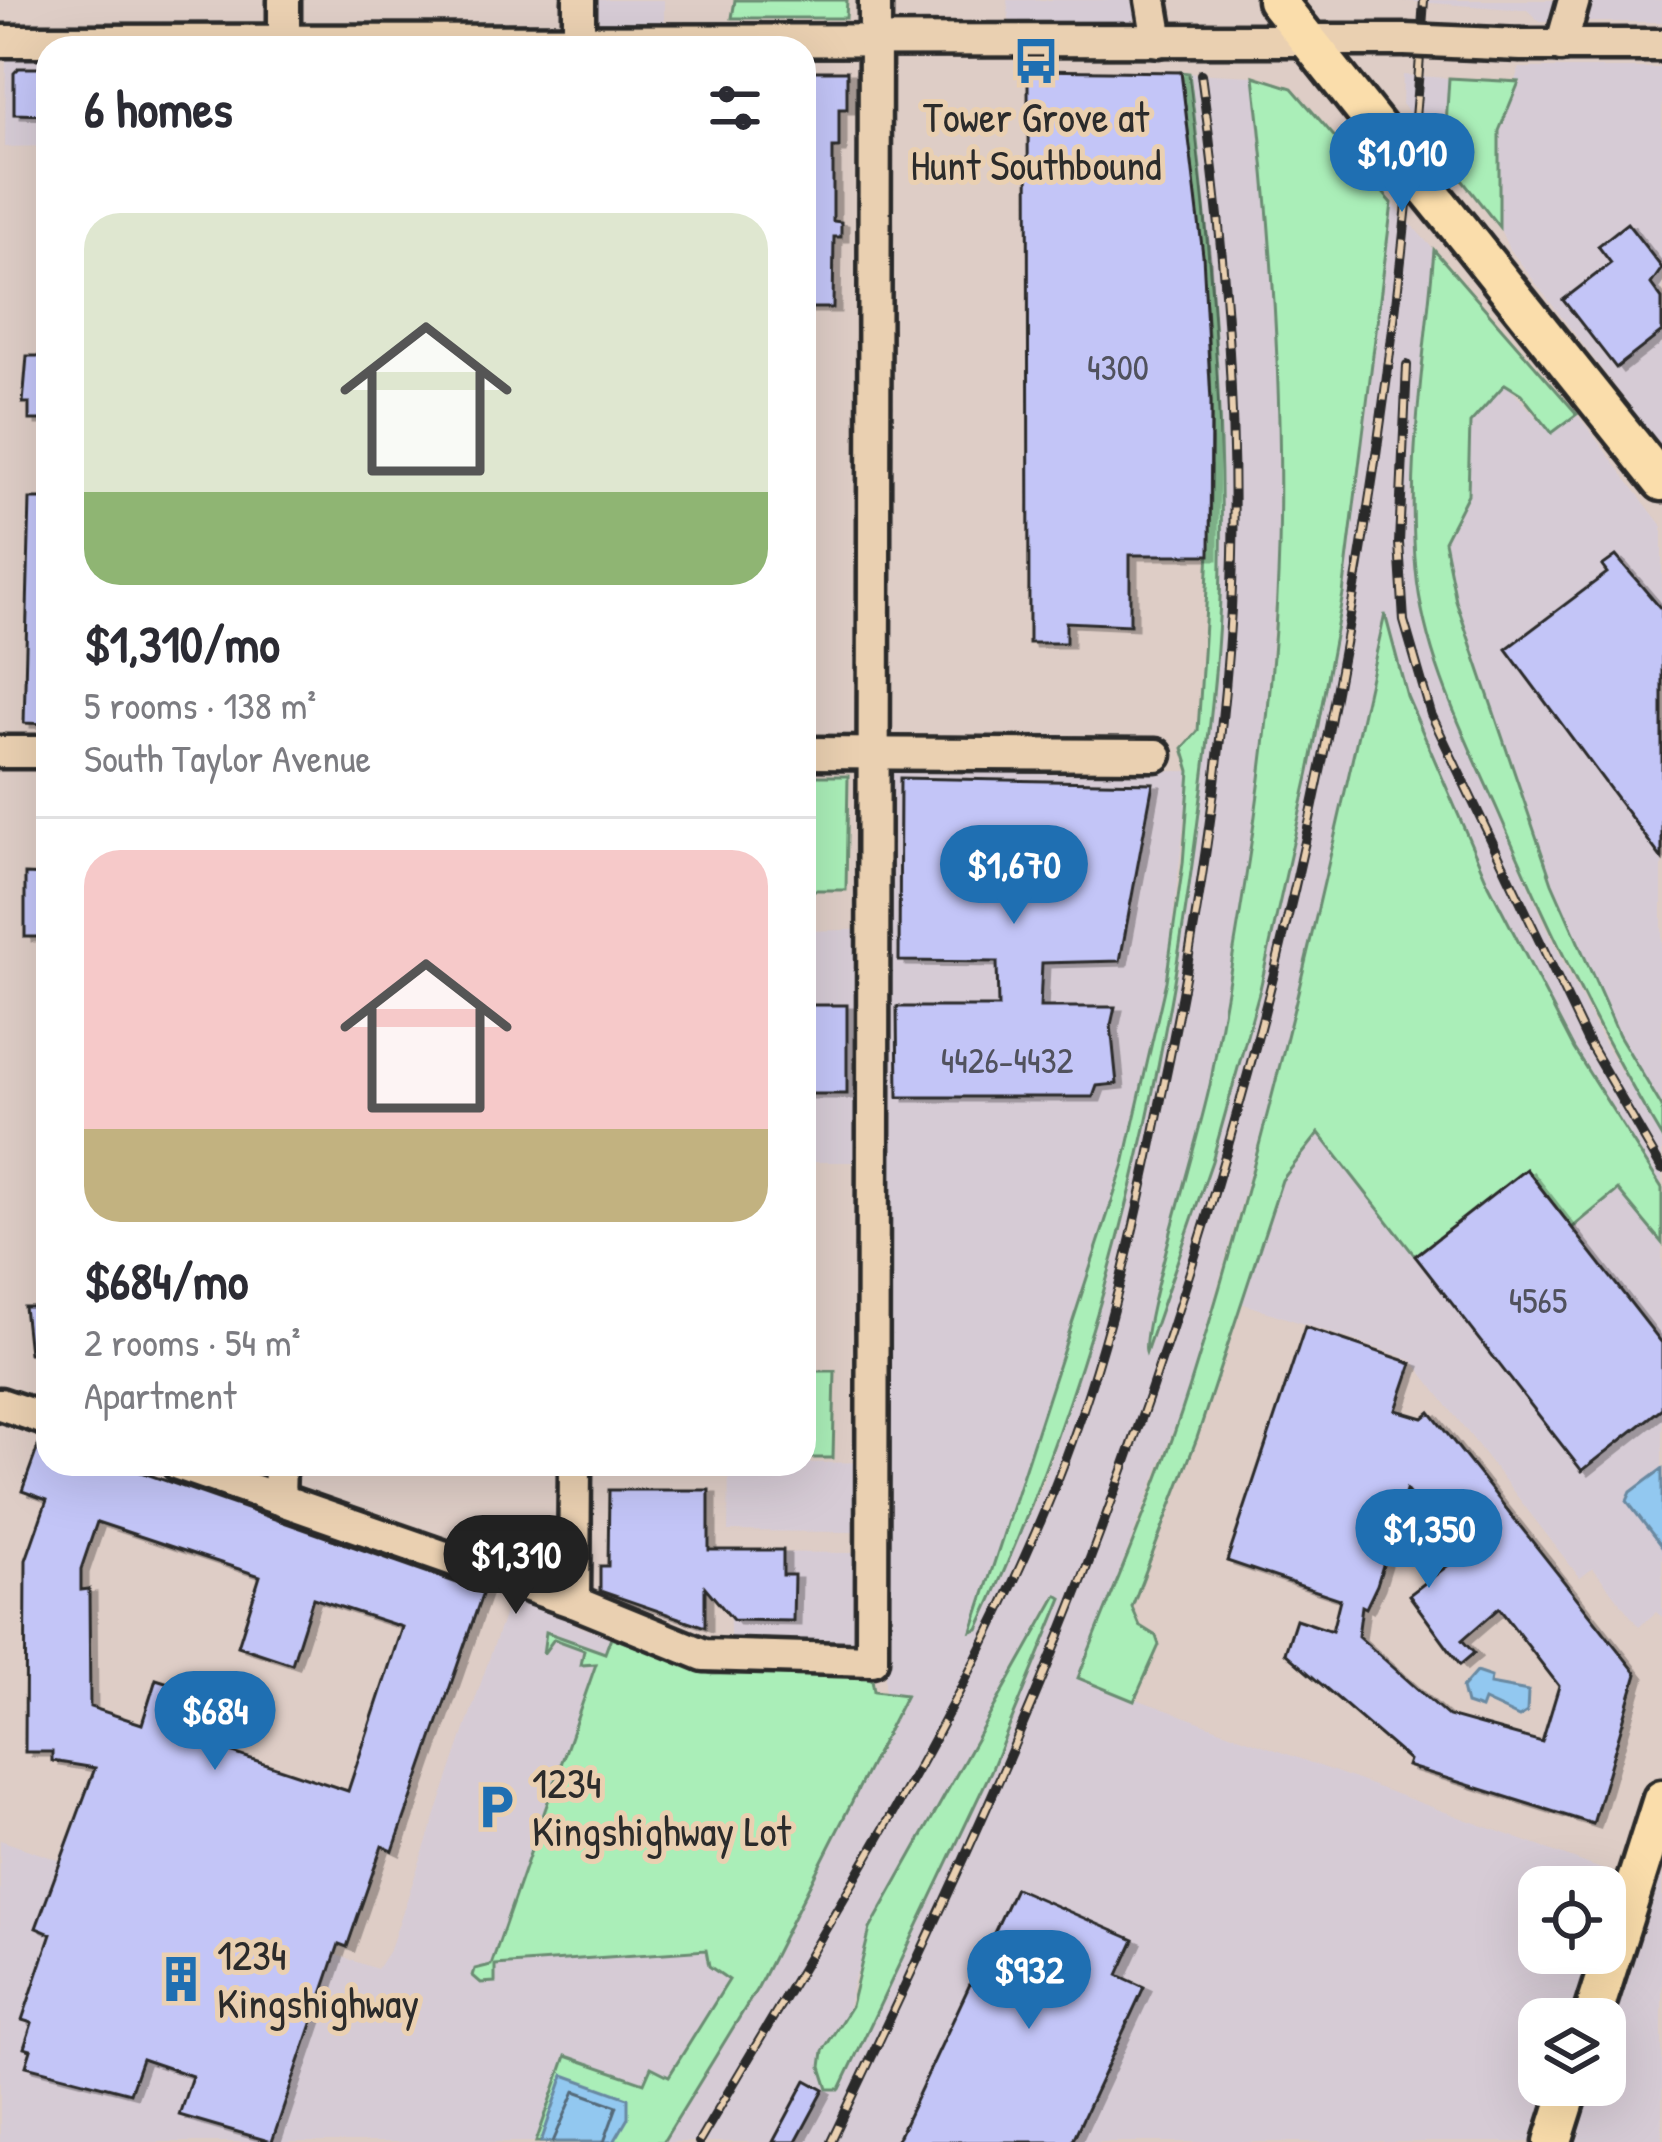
<!DOCTYPE html>
<html lang="en">
<head>
<meta charset="utf-8">
<style>
  :root { --surface:#fff; --page:#f2f2f3; --text:#2b2b33; --muted:#7c7c81; --line:#e1e1e2; --accent:#1f6fb2 }
  body { margin:0; font-family:"Patrick Hand",sans-serif; background:var(--page); color:var(--text); height:100vh; display:flex; flex-direction:column; font-size:45px; white-space:nowrap }
  * { box-sizing:border-box; margin:0 }
  p { font-size:39px; color:var(--muted) }
  .icon { flex:none; width:66px; height:66px; fill:none; stroke:currentColor; stroke-width:2; stroke-linecap:round; stroke-linejoin:round }
  .map { position:relative; flex:1; overflow:hidden }
  .drawer { position:absolute; left:36px; top:36px; width:780px; height:1440px; display:flex; flex-direction:column; background:var(--surface); border-radius:36px; box-shadow:0 12px 48px #0002 }
  .drawer>* { flex:none }
  .tools { position:absolute; left:1518px; top:1866px; display:grid; gap:24px }
  .tools a { display:grid; place-items:center; width:108px; height:108px; border-radius:24px; background:var(--surface); box-shadow:0 12px 48px #0002; font-size:60px }
  .price { position:absolute; translate:-50% -102px; padding:0 27px; border-radius:42px; background:var(--accent); color:#fff; font-size:39px; line-height:78px; filter:drop-shadow(0 3px 6px #0008) }
  .price::after { content:''; position:absolute; left:50%; top:72px; width:36px; height:27px; margin-left:-18px; background:inherit; clip-path:polygon(0 0,100% 0,50% 100%) }
  .price.selected { background:#222; color:#fff }
  ul { padding:0; list-style:none }
  li { display:grid; align-content:center; gap:24px; height:636px; padding:0 48px }
  li+li { border-top:3px solid var(--line) }
  li span { display:grid; place-items:center; height:372px; border-radius:36px; color:#555 }
  li>.icon { margin-inline-start:auto }
  span .icon { width:216px; height:216px; fill:#fffc; stroke-width:1 }
  li b { font-size:51px }
  h2 { display:flex; justify-content:space-between; align-items:center; height:144px; padding:0 48px; font-size:51px }
  .map>svg:first-child { display:block }
  .built { fill:#d6cbd5; fill-rule:evenodd }
  .green { fill:#aaeeb8; stroke:#6a8c72; stroke-width:3 }
  .water { fill:#92c8f0; stroke:#6989a1; stroke-width:3 }
  .lines { fill:none; stroke-linecap:round; stroke-linejoin:round }
  .shore { stroke:#546a7a; stroke-width:3 }
  .building { fill:#c3c5f7; stroke:#2b2b2b; stroke-width:3; fill-rule:evenodd; filter:url(#shadow) }
  .minor-casing { stroke:#2b2b2b; stroke-width:39 }
  .major-casing { stroke:#2b2b2b; stroke-width:45 }
  .minor { stroke:#ead0b1; stroke-width:30 }
  .major { stroke:#faddab; stroke-width:36 }
  .rail-casing { stroke:#2b2b2b; stroke-width:10 }
  .rail { stroke:#ead0b1; stroke-width:6; stroke-dasharray:18; stroke-linecap:butt }
  .minor-bridge-casing { stroke:#2b2b2b; stroke-width:39; stroke-linecap:butt }
  .major-bridge-casing { stroke:#2b2b2b; stroke-width:45; stroke-linecap:butt }
  .minor-bridge { stroke:#ead0b1; stroke-width:30 }
  .major-bridge { stroke:#faddab; stroke-width:36 }
  .labels { text-anchor:middle; stroke-width:10; stroke-linejoin:round; paint-order:stroke }
  .number-label { font-size:36px; fill:#51525e }
  .poi-label { font-size:42px; fill:#2b2b2b; stroke:#ead0b1; text-anchor:start }
</style>
</head>
<body>
<div class="map">
<svg width="1662" height="2142" viewBox="0 0 1662 2142">
  <defs>
    <filter id="shadow"><feDropShadow dx="7" dy="4" stdDeviation="0" flood-color="#0004"/></filter>
  </defs>
  <rect width="100%" height="100%" fill="#decdc6"/>
  <filter id="ink" filterUnits="userSpaceOnUse"><feTurbulence type="fractalNoise" baseFrequency=".00833" numOctaves="2"/><feDisplacementMap in="SourceGraphic" scale="24" xChannelSelector="R" yChannelSelector="G"/><feConvolveMatrix kernelMatrix="1 2 1 2 8 2 1 2 1" color-interpolation-filters="sRGB"/></filter>
  <g filter="url(#ink)">
    <g class="built">
      <polygon points="591,0 664,0 664,26 601,26"/>
      <polygon points="1007,0 1135,0 1136,16 1129,25 1010,26"/>
      <polygon points="1389,0 1662,0 1662,22 1540,22 1527,10"/>
      <polygon points="48,57 48,146 5,147 6,60"/>
      <polygon points="1519,68 1662,68 1662,448 1508,247 1499,227 1499,131"/>
      <path d="M 1189,73 L 1254,76 L 1277,312 L 1279,552 L 1263,760 L 1242,914 L 1209,1092 L 1146,1352 L 1212,1161 L 1260,989 L 1309,772 L 1343,594 L 1392,203 L 1434,250 L 1411,498 L 1424,628 L 1446,695 L 1552,939 L 1604,1043 L 1662,1138 L 1662,1188 L 1574,1049 L 1487,881 L 1407,696 L 1386,618 L 1297,1005 L 1189,1389 L 1079,1678 L 1653,1888 L 1662,1863 L 1662,2142 L 663,2142 L 758,1987 L 906,1696 L 885,1693 L 885,1648 L 730,1639 L 729,1552 L 857,1553 L 858,1532 L 728,1531 L 729,1464 L 883,1462 L 884,1162 L 804,1162 L 804,931 L 886,929 L 888,773 L 1190,771 L 1166,981 L 1124,1164 L 973,1631 L 1043,1485 L 1122,1231 L 1178,968 L 1213,677 L 1219,389 ZM 1061,1597 L 991,1771 L 840,2088 L 823,2051 L 844,2023 L 855,1976 L 1052,1600 ZM 1539,1887 L 1605,1887 L 1605,1953 L 1539,1953 ZM 1539,2019 L 1605,2019 L 1605,2085 L 1539,2085 Z"/>
      <polygon points="1403,75 1449,78 1444,157 1402,104"/>
      <polygon points="1505,383 1552,433 1577,414 1662,526 1662,1107 1619,1036 1552,883 1456,601 1444,541 1468,494 1470,423"/>
      <polygon points="1402,802 1618,1189 1662,1243 1662,1617 1656,1612 1639,1627 1593,1568 1580,1578 1412,1360 1241,1303 1282,1180 1320,1132"/>
      <polygon points="513,1589 582,1613 578,1626 611,1637 501,1957 774,1936 647,2142 0,2142 0,1840 377,1969 390,1949"/>
    </g>
    <g class="green">
      <polygon points="735,0 847,0 846,18 732,18"/>
      <path d="M 1181,72 L 1189,73 C 1209,236 1224,398 1221,562 C 1220,656 1207,751 1195,843 C 1159,1115 1094,1380 978,1629 L 972,1631 L 1124,1164 L 1166,981 L 1183,864 L 1190,771 L 1183,748 L 1198,731 C 1205,621 1214,511 1211,401 C 1208,291 1194,182 1181,72 Z"/>
      <path d="M 1254,76 L 1292,88 L 1392,203 L 1343,594 L 1309,772 L 1260,989 L 1212,1161 L 1146,1352 C 1139,1330 1203,1125 1211,1080 C 1243,904 1274,727 1279,548 C 1283,389 1272,233 1254,76 Z"/>
      <polygon points="1449,78 1519,82 1499,131 1499,227 1444,157"/>
      <path d="M 1434,250 L 1577,414 L 1552,433 L 1521,394 L 1505,384 L 1470,423 L 1468,494 L 1444,541 L 1456,601 L 1552,883 L 1619,1035 L 1662,1107 L 1662,1138 C 1598,1032 1547,925 1498,811 C 1463,733 1424,656 1416,570 C 1406,463 1425,357 1434,250 Z"/>
      <path d="M 1385,614 L 1407,696 L 1487,881 L 1574,1049 L 1662,1188 L 1662,1243 L 1618,1190 L 1572,1228 L 1526,1169 L 1415,1256 L 1319,1133 L 1282,1180 L 1197,1438 L 1132,1607 L 1140,1626 L 1156,1636 L 1159,1645 L 1134,1701 L 1078,1678 C 1116,1582 1158,1487 1189,1389 C 1269,1134 1327,874 1385,614 Z"/>
      <polygon points="804,776 848,776 846,890 804,890"/>
      <polygon points="804,1371 835,1371 833,1458 804,1458"/>
      <polygon points="1057,1595 1062,1598 991,1771 840,2089 828,2089 821,2067 823,2051 851,2006 870,1929"/>
      <polygon points="546,1632 605,1653 611,1637 712,1674 851,1673 872,1679 874,1691 906,1695 758,1987 663,2142 536,2142 566,2056 644,2083 651,2067 669,2076 729,1980 709,1966 706,1950 495,1965 495,1982 481,1983 473,1976 475,1969 491,1965 596,1664 581,1665 584,1650 554,1639 543,1654"/>
    </g>
    <g class="water">
      <polygon points="1662,1469 1662,1547 1627,1501 1631,1492"/>
      <polygon points="1476,1672 1491,1677 1490,1684 1528,1691 1527,1712 1519,1717 1484,1701 1481,1709 1466,1704 1462,1688"/>
      <polygon points="564,2075 628,2098 628,2118 614,2142 541,2142"/>
    </g>
    <g class="lines">
      <polyline class="shore" points="553,2142 575,2091 617,2106 604,2142"/>
    </g>
    <g class="building">
      <polygon points="19,68 48,68 48,115 14,114 14,73"/>
      <polygon points="1028,70 1181,72 1203,255 1211,402 1210,555 1130,555 1130,625 1066,622 1066,643 1029,643"/>
      <polygon points="804,71 847,71 847,109 839,109 839,148 833,148 833,221 841,222 841,237 834,237 833,308 804,308"/>
      <polygon points="1627,223 1662,268 1651,284 1662,299 1662,332 1616,368 1563,300 1611,263 1598,246"/>
      <polygon points="27,356 48,356 48,420 29,420 29,403 23,403"/>
      <polygon points="30,499 48,499 48,724 24,723"/>
      <polygon points="1616,556 1662,610 1662,859 1506,649 1607,573 1602,566"/>
      <polygon points="900,778 1153,783 1120,961 1042,963 1040,1007 1115,1007 1111,1025 1117,1084 1097,1086 1093,1097 898,1097 897,1007 998,1007 997,962 899,961"/>
      <polygon points="25,874 48,875 48,937 25,937"/>
      <rect x="804" y="1005" width="43" height="89"/>
      <polygon points="1526,1169 1662,1343 1662,1408 1582,1471 1415,1256"/>
      <polygon points="24,1307 48,1307 48,1353 29,1353"/>
      <path d="M 1305,1327 L 1412,1363 L 1396,1410 L 1423,1418 L 1430,1412 L 1637,1674 L 1593,1824 L 1407,1766 L 1409,1760 L 1285,1653 L 1296,1619 L 1332,1631 L 1340,1599 L 1227,1561 ZM 1406,1490 L 1459,1557 L 1409,1595 L 1460,1665 L 1474,1653 L 1462,1640 L 1499,1608 L 1559,1686 L 1542,1742 L 1448,1716 L 1358,1636 L 1362,1606 L 1366,1608 L 1377,1585 Z"/>
      <path d="M 41,1438 L 48,1439 L 48,1464 L 118,1464 L 483,1592 L 393,1851 L 382,1846 L 347,1947 L 339,1944 L 272,2142 L 179,2115 L 192,2076 L 142,2059 L 130,2093 L 26,2066 L 31,2050 L 24,2048 L 32,2023 L 22,2020 L 51,1934 L 36,1928 L 95,1768 L 52,1761 L 52,1752 L 25,1752 L 26,1560 L 47,1500 L 22,1491 ZM 97,1522 L 260,1576 L 238,1646 L 292,1664 L 313,1598 L 402,1627 L 348,1791 L 200,1742 L 218,1686 L 179,1673 L 175,1685 L 156,1679 L 142,1724 L 90,1707 L 89,1589 L 81,1590 L 81,1569 Z"/>
      <polygon points="609,1490 709,1490 709,1550 783,1550 783,1575 794,1575 793,1621 733,1620 705,1587 705,1627 600,1591 600,1566 608,1566"/>
      <polygon points="1015,1888 1134,1940 1118,1975 1144,1987 1072,2142 896,2142"/>
      <polygon points="806,2080 824,2090 796,2142 773,2142"/>
    </g>
    <g class="lines">
      <defs>
        <g id="minor">
          <polyline points="1151,0 1158,41"/>
          <polyline points="0,41 1405,40"/>
          <polyline points="1521,45 1662,45"/>
          <polyline points="1561,46 1574,0"/>
          <polyline points="284,48 284,0"/>
          <polyline points="579,48 579,0"/>
          <polyline points="0,752 48,752"/>
          <polyline points="804,753 1156,755"/>
          <polyline points="0,1404 48,1420"/>
          <polyline points="178,1464 574,1602 704,1655 872,1660 875,0"/>
          <polyline points="279,1499 280,1464"/>
          <polyline points="574,1602 575,1464"/>
        </g>
        <g id="major">
          <polyline points="1276,0 1397,152"/>
          <polyline points="1462,232 1662,482"/>
          <polyline points="1592,2019 1662,1799"/>
          <polyline points="1553,2142 1571,2085"/>
        </g>
      </defs>
      <use href="#minor" class="minor-casing"/>
      <use href="#major" class="major-casing"/>
      <use href="#minor" class="minor"/>
      <use href="#major" class="major"/>
      <defs>
        <g id="rail">
          <polyline points="1407,365 1399,543 1404,621 1431,714 1588,1042 1662,1169"/>
          <path d="M 699,2142 C 820,1935 953,1730 1046,1508 C 1099,1383 1130,1251 1157,1118 C 1193,951 1221,780 1231,609 C 1240,430 1225,251 1201,74"/>
          <path d="M 831,2142 C 923,1949 1015,1756 1091,1556 C 1282,1057 1389,532 1424,0"/>
        </g>
      </defs>
      <use href="#rail" class="rail-casing"/>
      <use href="#rail" class="rail"/>
      <defs>
        <polyline id="minor-bridge" points="1405,40 1521,45"/>
        <polyline id="major-bridge" points="1397,152 1462,232"/>
      </defs>
      <use href="#minor-bridge" class="minor-bridge-casing"/>
      <use href="#major-bridge" class="major-bridge-casing"/>
      <use href="#minor-bridge" class="minor-bridge"/>
      <use href="#major-bridge" class="major-bridge"/>
    </g>
  </g>
  <defs>
    <symbol id="bus-bare" viewBox="-9 -9 18 18"><path d="M-5-6H5V4H4V6H2V4H-2V6H-4V4H-5ZM-3.5-4V0h7V-4ZM-3.5 1.2v1.5H-2V1.2ZM2 1.2v1.5H3.5V1.2Z" fill="#1f6fb2" stroke="#ead0b1" stroke-width="2.5" paint-order="stroke"/></symbol>
    <symbol id="parking-bare" viewBox="-9 -9 18 18"><path d="M-3.5-5.5H1a3.5 3.5 0 0 1 0 7H-1V5.5H-3.5ZM-1-3.4V-.6H.8a1.4 1.4 0 0 0 0-2.8Z" fill="#1f6fb2" stroke="#ead0b1" stroke-width="2.5" paint-order="stroke"/></symbol>
    <symbol id="building-bare" viewBox="-9 -9 18 18"><path d="M-4-6H4V6H1V3H-1V6H-4ZM-2.5-4.3h1.7v1.8h-1.7ZM.8-4.3h1.7v1.8H.8ZM-2.5-1h1.7V.8h-1.7ZM.8-1h1.7V.8H.8Z" fill="#1f6fb2" stroke="#ead0b1" stroke-width="2.5" paint-order="stroke"/></symbol>
  </defs>
  <g fill-rule="evenodd">
    <use href="#bus-bare" x="1003" y="28" width="66" height="66"/>
    <use href="#parking-bare" x="463" y="1774" width="66" height="66"/>
    <use href="#building-bare" x="148" y="1946" width="66" height="66"/>
  </g>
  <g class="labels">
    <g class="number-label">
      <text x="1118" y="380">4300</text>
      <text x="1007" y="1073">4426-4432</text>
      <text x="1538" y="1313">4565</text>
    </g>
    <g class="poi-label">
      <text x="1036" y="132" text-anchor="middle">Tower Grove at<tspan x="1036" dy="48">Hunt Southbound</tspan></text>
      <text x="532" y="1798">1234<tspan x="532" dy="48">Kingshighway Lot</tspan></text>
      <text x="217" y="1970">1234<tspan x="217" dy="48">Kingshighway</tspan></text>
    </g>
  </g>
</svg>
<div class="tools">
<a><svg class="icon" aria-label="locate" viewBox="0 0 24 24"><circle cx="12" cy="12" r="6"/><path d="M12 2v4M12 18v4M2 12h4M18 12h4"/></svg></a>
<a><svg class="icon" aria-label="layers" viewBox="0 0 24 24"><path d="M12 4l9 5-9 5-9-5zM3 14l9 5 9-5"/></svg></a>
</div>
<b class="price" style="left:1402px;top:215px">$1,010</b>
<b class="price" style="left:1014px;top:927px">$1,670</b>
<b class="price" style="left:1429px;top:1591px">$1,350</b>
<b class="price selected" style="left:516px;top:1617px">$1,310</b>
<b class="price" style="left:215px;top:1773px">$684</b>
<b class="price" style="left:1029px;top:2032px">$932</b>
<section class="drawer">
<h2>6 homes<svg class="icon" aria-label="filters" viewBox="0 0 24 24"><path d="M4 7h16M4 17h16"/><circle cx="9" cy="7" r="2"/><circle cx="15" cy="17" r="2"/></svg></h2>
<ul>
<li><span style="background:linear-gradient(#dfe7d0 75%,#8fb573 0)"><svg class="icon" aria-label="home" viewBox="0 0 24 24"><path d="M3 11l9-7 9 7M6 9v11h12V9"/></svg></span><div><b>$1,310/mo</b><p>5 rooms · 138 m²</p><p>South Taylor Avenue</p></div></li>
<li><span style="background:linear-gradient(#f6c9c9 75%,#c2b280 0)"><svg class="icon" aria-label="home" viewBox="0 0 24 24"><path d="M3 11l9-7 9 7M6 9v11h12V9"/></svg></span><div><b>$684/mo</b><p>2 rooms · 54 m²</p><p>Apartment</p></div></li>
</ul>
</section>
</div>
</body>
</html>
